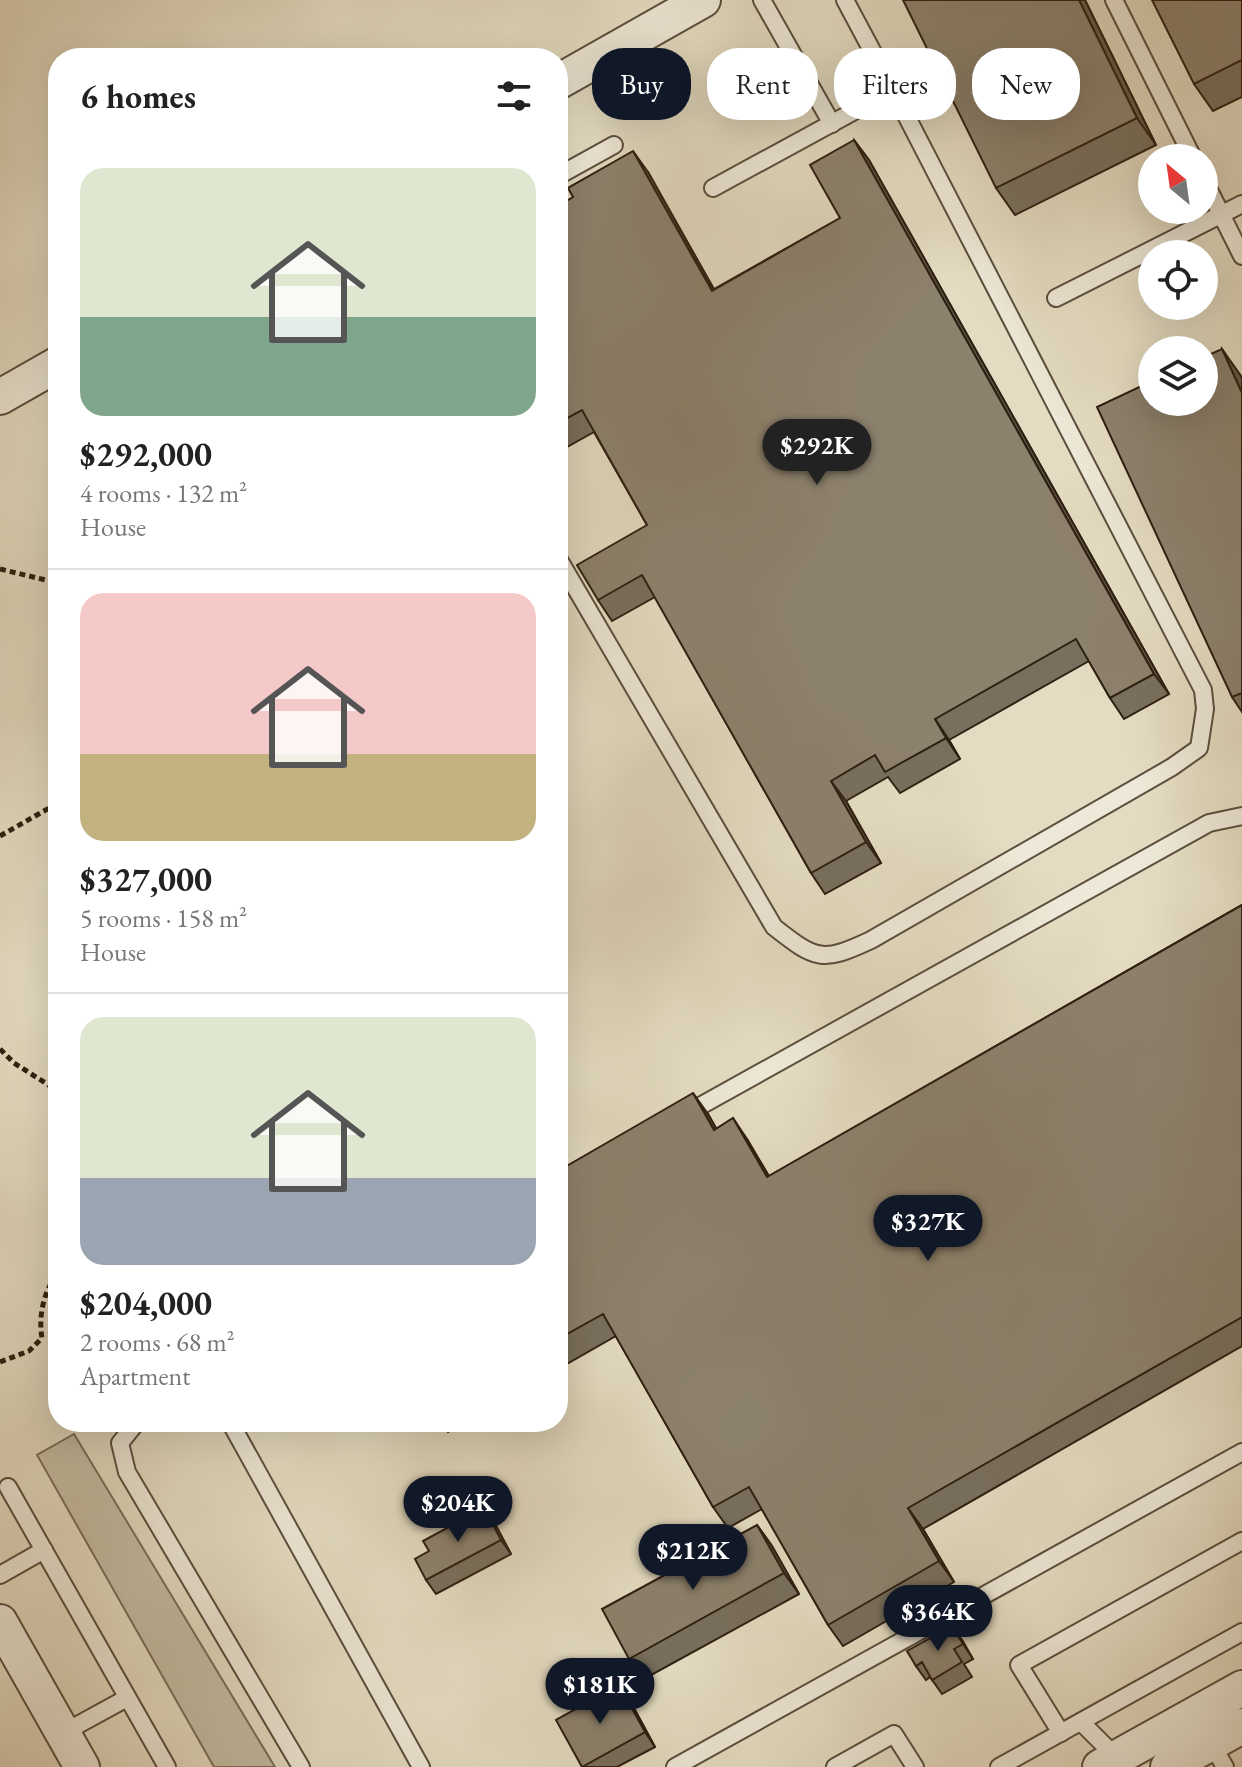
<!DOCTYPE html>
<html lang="en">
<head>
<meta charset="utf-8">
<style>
  :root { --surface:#fff; --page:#f2f2f2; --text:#222; --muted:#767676; --line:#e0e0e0; --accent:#111827 }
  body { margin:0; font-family:"EB Garamond",serif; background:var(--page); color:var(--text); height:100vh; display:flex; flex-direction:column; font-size:30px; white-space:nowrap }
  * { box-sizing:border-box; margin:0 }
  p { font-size:26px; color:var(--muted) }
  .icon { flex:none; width:44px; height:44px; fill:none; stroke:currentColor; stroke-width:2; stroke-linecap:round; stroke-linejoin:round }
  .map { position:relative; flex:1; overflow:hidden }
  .drawer { position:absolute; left:48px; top:48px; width:520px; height:1384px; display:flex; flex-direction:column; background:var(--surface); border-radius:32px; box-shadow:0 8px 32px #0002 }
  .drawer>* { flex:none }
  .top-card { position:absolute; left:592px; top:48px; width:530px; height:72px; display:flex; gap:16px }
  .needle { width:52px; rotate:331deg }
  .fabs { position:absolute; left:1138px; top:144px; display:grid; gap:16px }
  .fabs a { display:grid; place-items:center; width:80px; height:80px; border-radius:50%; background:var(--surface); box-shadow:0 8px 32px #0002; font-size:40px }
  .price { position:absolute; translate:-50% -68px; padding:0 18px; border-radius:28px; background:var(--accent); color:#fff; font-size:26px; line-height:52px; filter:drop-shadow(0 2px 4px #0008) }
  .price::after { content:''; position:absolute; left:50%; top:48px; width:24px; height:18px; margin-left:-12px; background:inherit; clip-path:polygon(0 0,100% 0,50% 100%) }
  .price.selected { background:#222; color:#fff }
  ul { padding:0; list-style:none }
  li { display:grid; align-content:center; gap:16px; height:424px; padding:0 32px }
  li+li { border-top:2px solid var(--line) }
  li span { display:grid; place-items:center; height:248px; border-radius:24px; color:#555 }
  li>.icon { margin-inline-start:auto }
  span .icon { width:144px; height:144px; fill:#fffc; stroke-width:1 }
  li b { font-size:34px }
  h2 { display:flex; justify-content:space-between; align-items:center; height:96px; padding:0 32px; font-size:34px }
  .pill { padding:0 28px; border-radius:32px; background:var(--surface); box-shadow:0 8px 32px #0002; font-size:28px; line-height:72px }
  .pill.selected { background:var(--accent); color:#fff }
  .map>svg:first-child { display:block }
  .green { fill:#c5bca4; stroke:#796e5a; stroke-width:2 }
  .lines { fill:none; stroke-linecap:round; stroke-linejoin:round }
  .lane-casing { stroke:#5b4e3d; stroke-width:20 }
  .street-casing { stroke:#5b4e3d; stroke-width:38 }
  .path { stroke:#2d1f11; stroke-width:5; stroke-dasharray:6 4; stroke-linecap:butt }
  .lane { stroke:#ede8d7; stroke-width:16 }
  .street { stroke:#ede8d7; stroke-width:34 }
  .wall { fill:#786f5e; stroke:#2d1f11; stroke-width:2 }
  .shaded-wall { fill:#625a4c; stroke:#2d1f11; stroke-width:2 }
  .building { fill:#8c816d; stroke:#2d1f11; stroke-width:2 }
</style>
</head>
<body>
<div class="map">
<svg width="1242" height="1767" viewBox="0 0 1242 1767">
  <rect width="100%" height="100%" fill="#e4dcc2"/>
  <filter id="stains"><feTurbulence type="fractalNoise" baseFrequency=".0025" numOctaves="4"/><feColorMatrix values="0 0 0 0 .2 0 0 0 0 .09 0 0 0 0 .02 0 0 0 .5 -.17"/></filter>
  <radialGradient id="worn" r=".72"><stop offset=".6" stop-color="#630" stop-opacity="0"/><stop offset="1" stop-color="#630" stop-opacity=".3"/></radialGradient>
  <polygon class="green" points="74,1434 275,1767 214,1767 37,1455"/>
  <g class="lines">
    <defs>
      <g id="lane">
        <polyline points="762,0 832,124"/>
        <polyline points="845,0 893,90"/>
        <polyline points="1114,0 1193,158"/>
        <polyline points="558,176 614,145"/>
        <polyline points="1204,180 1242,256"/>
        <polyline points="1056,298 1242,204"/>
        <path d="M 558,558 L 774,927 C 816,960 822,963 871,940 L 1172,767 L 1199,748 L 1205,709 L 1203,690 L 893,90 L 713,188"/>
        <polyline points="684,1115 1209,823 1242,816"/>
        <polyline points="137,1422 120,1443 127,1472 301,1767"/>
        <polyline points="230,1422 421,1767"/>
        <polyline points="8,1487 167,1767"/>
        <polyline points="0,1575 44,1550"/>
        <polyline points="1081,1722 1117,1758"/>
        <polyline points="63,1733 127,1698"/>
        <polyline points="1061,1733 1019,1665 1242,1541"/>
        <polyline points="1211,1743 1225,1767"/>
        <polyline points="675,1767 1242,1452"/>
        <polyline points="835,1767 894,1734 915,1767"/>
        <polyline points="999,1767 1242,1632"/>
      </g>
      <g id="street">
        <polyline points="558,82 703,0"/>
        <polyline points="0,397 58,364"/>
        <polyline points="0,1622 82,1767"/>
        <polyline points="1100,1767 1242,1688"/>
        <polyline points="1168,1767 1242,1726"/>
      </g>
    </defs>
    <use href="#lane" class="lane-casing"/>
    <use href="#street" class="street-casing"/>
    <g class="path">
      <polyline points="0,569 58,583"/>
      <polyline points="0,836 58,803"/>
      <polyline points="0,1049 14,1063 58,1091"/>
      <path d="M 0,1362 L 29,1351 L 42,1338 C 38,1316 44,1290 58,1273"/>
    </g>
    <use href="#lane" class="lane"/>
    <use href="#street" class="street"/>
  </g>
  <g class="wall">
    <polygon points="1085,0 1156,145 1015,215 996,188"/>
    <polygon points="1242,0 1242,97 1213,111 1194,84"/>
    <polygon points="854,140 869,160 1169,694 1124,719 1110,698 1089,661 949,740 960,759 900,793 888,777 846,801 881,863 825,894 811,873 655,597 612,621 598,600 647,525 594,432 558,452 558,206 648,172 714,289 840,218"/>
    <polygon points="1222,349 1242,379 1242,712 1232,697"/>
    <polygon points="1242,905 1242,1346 923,1529 954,1582 843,1646 828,1625 762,1509 728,1528 713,1507 616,1336 558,1369 558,1171 708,1114 716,1128 747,1139 769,1176"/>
    <polygon points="441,1422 465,1422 448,1432"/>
    <polygon points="494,1522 511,1554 436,1594 426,1580"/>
    <polygon points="757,1525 772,1546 799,1594 644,1679 629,1659"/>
    <polygon points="962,1640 973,1659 964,1664 972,1677 942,1694 930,1677 926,1680 916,1666"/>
    <polygon points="629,1699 655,1747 617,1767 582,1767"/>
  </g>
  <g class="shaded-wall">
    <polygon points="1079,0 1085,0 1156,145 1137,118"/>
    <polygon points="854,140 869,160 1169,694 1154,674"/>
    <polygon points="633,151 648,172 726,312 712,291"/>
    <polygon points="1222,349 1241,376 1242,379 1242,393"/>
    <polygon points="935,719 949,740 960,759 946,738"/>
    <polygon points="831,781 846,801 881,863 866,842"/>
    <polygon points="693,1093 708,1114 728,1150 714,1130"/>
    <polygon points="733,1118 747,1139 781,1198 767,1177"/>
    <polygon points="484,1508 494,1522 511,1554 501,1540"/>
    <polygon points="908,1508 923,1529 954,1582 939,1561"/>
    <polygon points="757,1525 772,1546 799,1594 784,1573"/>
    <polygon points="952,1626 962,1640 973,1659 963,1644"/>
    <polygon points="619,1685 629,1699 655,1747 645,1732"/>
  </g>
  <g class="building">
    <polygon points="903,0 1079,0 1137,118 996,188"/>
    <polygon points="1152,0 1242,0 1242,60 1194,84"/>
    <polygon points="854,140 1154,674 1110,698 1076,639 935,719 946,738 885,772 875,755 831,781 866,842 811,873 642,575 598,600 577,565 647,525 582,410 558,423 558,206 573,197 568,188 633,151 712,291 840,218 810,165"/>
    <polygon points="1222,349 1242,393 1242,693 1232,697 1097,407 1152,381 1152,402 1204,402 1204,357"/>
    <polygon points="1242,905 1242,1317 908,1508 939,1561 828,1625 749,1487 713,1507 603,1314 558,1339 558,1171 693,1093 714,1130 733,1118 767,1177"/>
    <polygon points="484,1508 501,1540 426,1580 415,1559 429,1551 423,1541"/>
    <polygon points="757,1525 784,1573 629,1659 602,1609"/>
    <polygon points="952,1626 963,1644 954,1649 962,1662 932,1680 922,1662 916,1666 907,1651"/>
    <polygon points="619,1685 645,1732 582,1767 556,1720"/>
  </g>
  <rect width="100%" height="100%" filter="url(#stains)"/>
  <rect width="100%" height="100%" fill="url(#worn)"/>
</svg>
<div class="fabs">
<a><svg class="needle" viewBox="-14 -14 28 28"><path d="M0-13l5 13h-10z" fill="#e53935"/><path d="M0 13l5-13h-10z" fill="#767676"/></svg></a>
<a><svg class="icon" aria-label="locate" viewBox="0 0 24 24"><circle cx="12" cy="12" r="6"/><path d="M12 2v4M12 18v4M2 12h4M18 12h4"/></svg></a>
<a><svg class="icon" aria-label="layers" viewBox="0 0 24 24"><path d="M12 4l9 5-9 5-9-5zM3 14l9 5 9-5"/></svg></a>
</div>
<b class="price selected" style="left:817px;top:487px">$292K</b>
<b class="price" style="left:928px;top:1263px">$327K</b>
<b class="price" style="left:458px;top:1544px">$204K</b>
<b class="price" style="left:693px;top:1592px">$212K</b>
<b class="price" style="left:938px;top:1653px">$364K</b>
<b class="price" style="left:600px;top:1726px">$181K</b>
<div class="top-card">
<a class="pill selected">Buy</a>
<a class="pill">Rent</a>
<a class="pill">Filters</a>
<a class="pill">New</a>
</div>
<section class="drawer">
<h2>6 homes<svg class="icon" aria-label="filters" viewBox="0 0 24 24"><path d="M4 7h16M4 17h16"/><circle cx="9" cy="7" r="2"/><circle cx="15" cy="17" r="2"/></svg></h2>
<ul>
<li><span style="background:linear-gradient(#dfe7d0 60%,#7fa58c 0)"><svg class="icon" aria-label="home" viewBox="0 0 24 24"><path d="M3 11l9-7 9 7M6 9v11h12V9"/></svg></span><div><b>$292,000</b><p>4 rooms · 132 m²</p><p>House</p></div></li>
<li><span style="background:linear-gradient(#f6c9c9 65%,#c2b280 0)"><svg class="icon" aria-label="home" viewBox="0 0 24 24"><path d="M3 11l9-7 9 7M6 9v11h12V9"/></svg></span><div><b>$327,000</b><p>5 rooms · 158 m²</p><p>House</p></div></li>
<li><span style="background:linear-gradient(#dfe7d0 65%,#9aa5b1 0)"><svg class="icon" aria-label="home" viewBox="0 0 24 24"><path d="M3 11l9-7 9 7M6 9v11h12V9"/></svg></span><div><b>$204,000</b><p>2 rooms · 68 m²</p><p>Apartment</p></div></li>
</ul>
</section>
</div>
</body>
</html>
